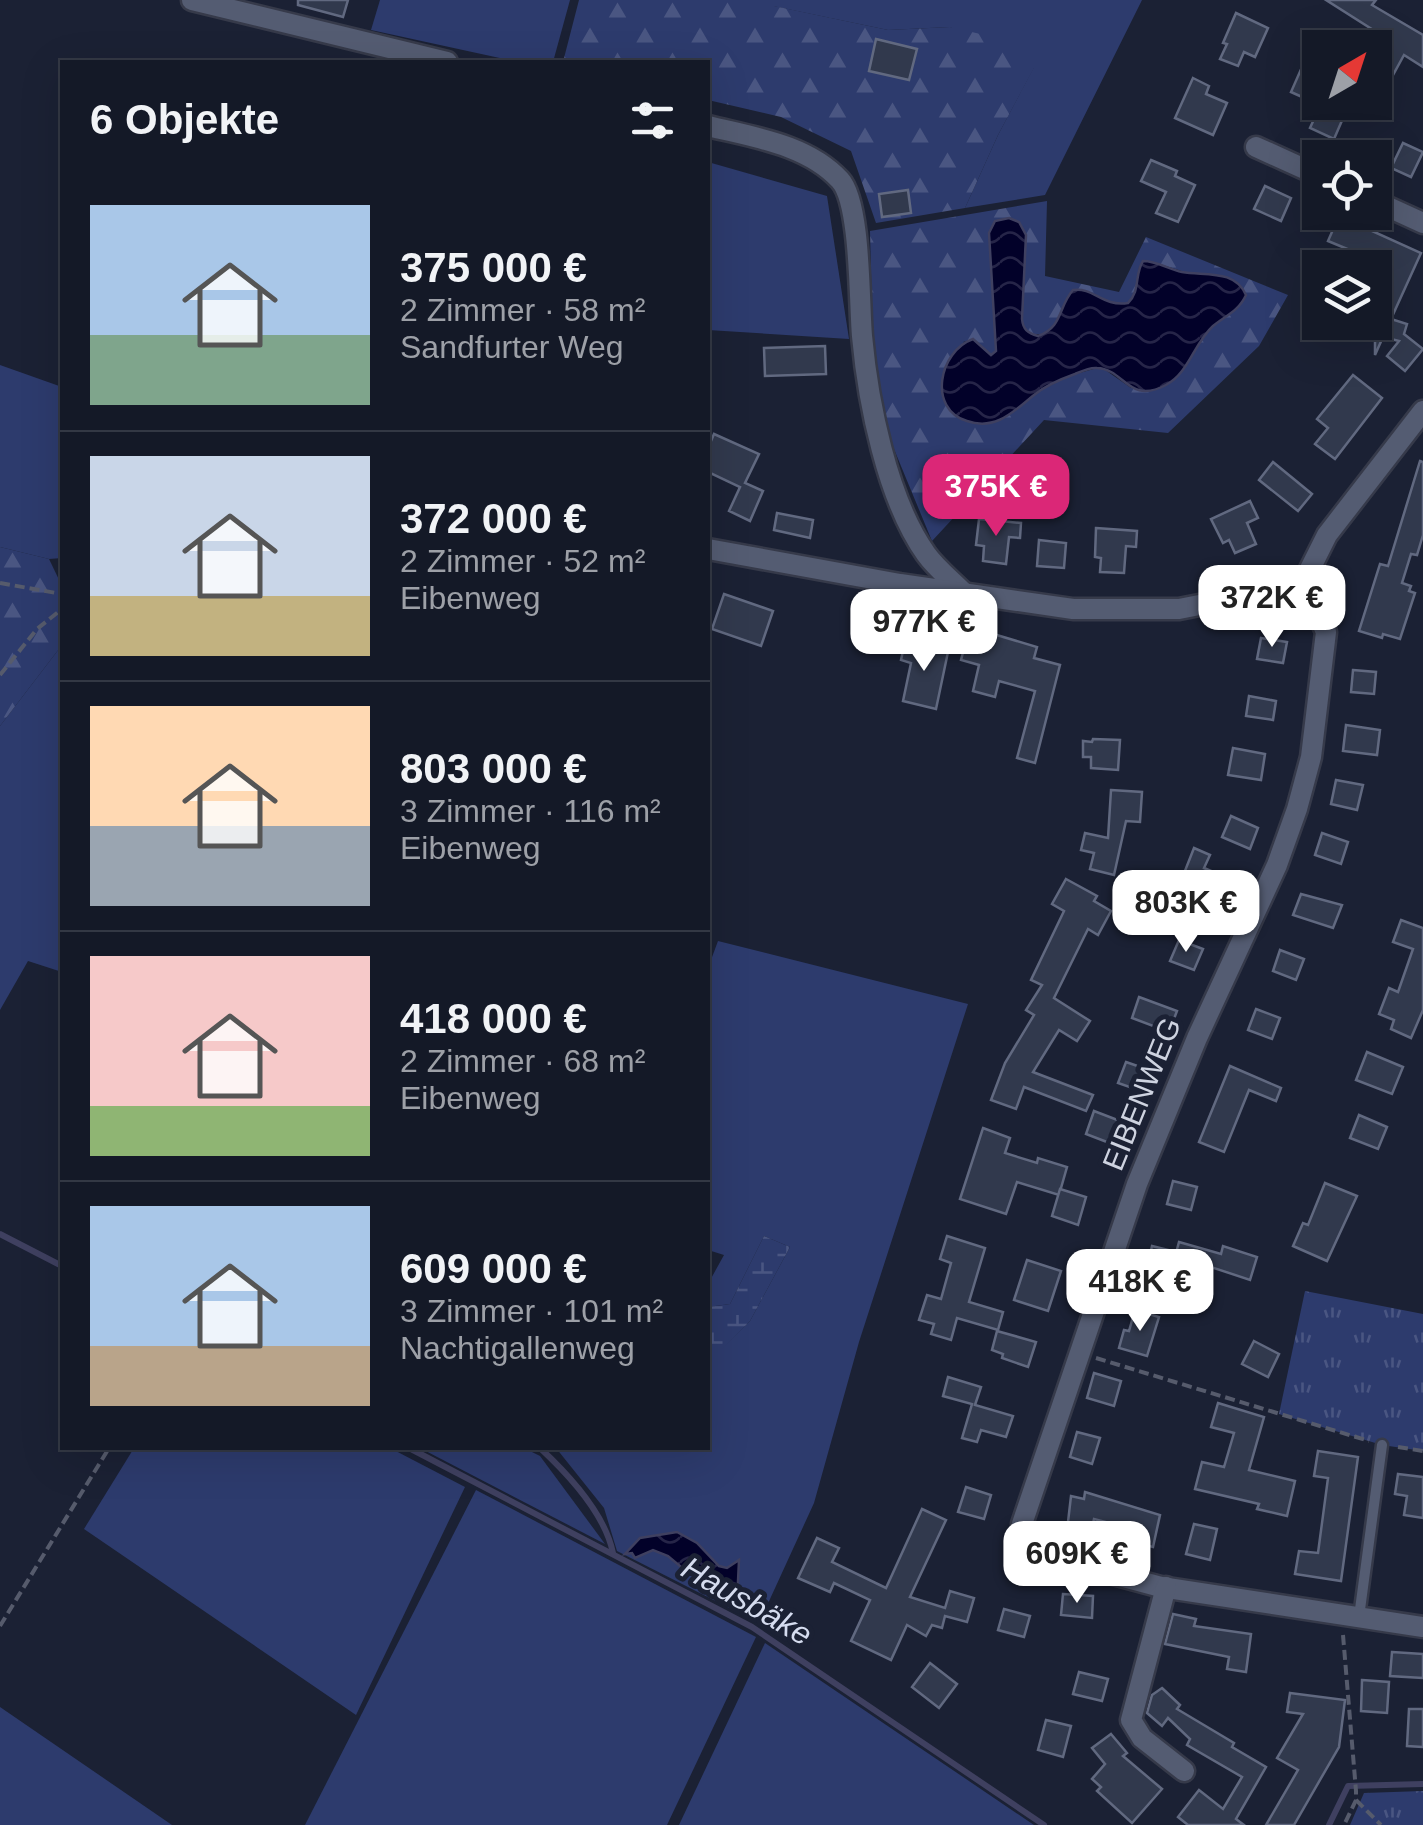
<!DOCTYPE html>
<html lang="de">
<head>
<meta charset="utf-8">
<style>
  :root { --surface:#141927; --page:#212633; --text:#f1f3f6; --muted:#9da0a7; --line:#333844; --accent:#db2777 }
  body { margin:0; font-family:Arial,sans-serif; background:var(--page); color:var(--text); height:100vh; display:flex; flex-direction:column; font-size:38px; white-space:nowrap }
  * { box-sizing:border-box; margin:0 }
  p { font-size:32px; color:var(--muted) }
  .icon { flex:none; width:55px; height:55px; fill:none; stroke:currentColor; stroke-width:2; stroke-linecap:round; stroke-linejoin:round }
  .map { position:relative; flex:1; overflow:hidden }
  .panel { position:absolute; left:60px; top:60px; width:650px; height:1390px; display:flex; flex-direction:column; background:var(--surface); border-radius:0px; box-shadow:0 10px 40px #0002,0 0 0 2px var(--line) }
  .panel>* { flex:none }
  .needle { width:65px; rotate:39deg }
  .buttons { position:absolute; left:1302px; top:30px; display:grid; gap:20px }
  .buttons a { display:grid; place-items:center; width:90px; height:90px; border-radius:0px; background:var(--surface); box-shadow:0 10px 40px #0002,0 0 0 2px var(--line); font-size:50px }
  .price { position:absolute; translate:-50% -85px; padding:0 22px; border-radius:20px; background:#fff; color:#222; font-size:32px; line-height:65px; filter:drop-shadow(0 2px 5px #0008) }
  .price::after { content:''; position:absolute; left:50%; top:60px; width:30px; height:22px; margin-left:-15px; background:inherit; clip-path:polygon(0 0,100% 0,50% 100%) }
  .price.selected { background:var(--accent); color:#fff }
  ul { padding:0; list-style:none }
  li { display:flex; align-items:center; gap:30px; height:250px; padding:0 30px }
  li+li { border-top:2px solid var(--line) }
  li span { display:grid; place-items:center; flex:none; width:280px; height:200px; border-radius:0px; color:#555 }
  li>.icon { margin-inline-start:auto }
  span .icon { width:120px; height:120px; fill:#fffc; stroke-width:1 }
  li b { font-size:42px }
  h2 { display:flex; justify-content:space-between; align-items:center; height:120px; padding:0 30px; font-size:42px }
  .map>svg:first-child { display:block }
  .grass { fill:#2d3b6d; fill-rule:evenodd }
  .forest { fill:url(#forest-firs); fill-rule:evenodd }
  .wetland { fill:url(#wetland-marsh) }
  .park { fill:url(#park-tufts) }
  .water { fill:url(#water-waves); stroke:#3f4060; stroke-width:2.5 }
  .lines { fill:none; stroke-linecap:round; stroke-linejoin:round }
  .stream { stroke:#3f4060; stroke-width:6 }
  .building { fill:#31394d; stroke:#616980; stroke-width:2.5 }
  .service-casing { stroke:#363a4a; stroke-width:15 }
  .minor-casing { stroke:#363a4a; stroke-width:25 }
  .path { stroke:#565b6c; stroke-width:4; stroke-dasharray:10 5; stroke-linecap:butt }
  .service { stroke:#545c72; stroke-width:10 }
  .minor { stroke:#545c72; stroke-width:20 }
  .labels { text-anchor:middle; stroke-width:10; stroke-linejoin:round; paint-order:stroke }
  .street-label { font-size:30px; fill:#ced3e0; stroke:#1b2134 }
  .water-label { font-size:32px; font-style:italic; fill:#d5dcef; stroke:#1b2134 }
</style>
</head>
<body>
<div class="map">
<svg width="1423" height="1825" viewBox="0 0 1423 1825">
  <defs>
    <pattern id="forest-firs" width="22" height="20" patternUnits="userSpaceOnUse" patternTransform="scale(2.5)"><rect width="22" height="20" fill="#2d3b6d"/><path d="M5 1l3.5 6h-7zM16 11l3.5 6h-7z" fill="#4a5682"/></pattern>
    <pattern id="wetland-marsh" width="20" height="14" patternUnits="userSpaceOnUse" patternTransform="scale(2.5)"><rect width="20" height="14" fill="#2d3b6d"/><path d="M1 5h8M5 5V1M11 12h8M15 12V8" fill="none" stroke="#4a5682"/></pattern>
    <pattern id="park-tufts" width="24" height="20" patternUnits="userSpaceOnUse" patternTransform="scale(2.5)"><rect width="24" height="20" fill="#2d3b6d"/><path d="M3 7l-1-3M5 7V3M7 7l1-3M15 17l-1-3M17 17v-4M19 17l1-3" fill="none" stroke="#4a5682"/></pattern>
    <pattern id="water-waves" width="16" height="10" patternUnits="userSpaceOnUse" patternTransform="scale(2.5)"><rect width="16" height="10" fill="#020129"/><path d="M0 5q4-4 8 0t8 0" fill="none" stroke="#262548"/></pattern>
  </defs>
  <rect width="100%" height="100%" fill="#1b2134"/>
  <g class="grass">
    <polygon points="380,0 570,0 553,62 518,62 371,30"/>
    <polygon points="774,0 1142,0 1045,195 965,208 998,135 1034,67 950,27 888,30 773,6"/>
    <polygon points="708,162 827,196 849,339 708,330"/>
    <polygon points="0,365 62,387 62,558 49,559 0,547"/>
    <polygon points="62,645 62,972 28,961 0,1010 0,726"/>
    <path d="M 718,941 L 968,1004 L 859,1342 L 814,1503 L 759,1623 L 617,1551 L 604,1508 L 556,1448 L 708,1448 L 708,1358 L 715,1356 L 750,1321 L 790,1247 L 764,1236 L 730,1304 L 708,1307 L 708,1284 L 724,1255 L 708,1250 L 708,968 ZM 677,1532 L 697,1543 L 719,1566 L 727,1568 L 738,1561 L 731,1597 L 725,1585 L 681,1567 L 668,1556 L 653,1550 L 627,1553 L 640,1538 Z"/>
    <polygon points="134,1448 390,1448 465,1487 356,1715 84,1529"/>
    <polygon points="420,1448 524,1448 540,1456 605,1544"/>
    <polygon points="476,1490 756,1637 667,1825 305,1825"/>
    <polygon points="765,1643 1034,1825 679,1825"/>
    <polygon points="0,1707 172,1825 0,1825"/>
  </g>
  <g class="forest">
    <polygon points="579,0 774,0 774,6 888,30 950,27 1015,42 1035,66 998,135 965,208 876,223 851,151 781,117 708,100 708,62 563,62"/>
    <path d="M 1047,201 L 1045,276 L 1119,292 L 1146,237 L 1288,295 L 1259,346 L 1168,433 L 1044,420 L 932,541 L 889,437 L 873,355 L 870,231 ZM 989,233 L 1026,235 L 1022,319 L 1023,326 L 1029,334 L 1045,334 L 1059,322 L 1063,312 L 1090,293 L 1107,303 L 1128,303 L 1136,295 L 1139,267 L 1150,261 L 1188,273 L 1238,308 L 1131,388 L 1101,367 L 1069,376 L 1034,394 L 963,342 L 973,339 L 992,355 L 996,351 Z"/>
    <polygon points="0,547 49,559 62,586 62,645 0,726"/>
  </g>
  <polygon class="wetland" points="764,1236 790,1247 750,1321 715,1357 708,1358 708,1307 730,1304"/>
  <g class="park">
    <polygon points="1305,1291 1423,1314 1423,1451 1382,1445 1279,1414"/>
    <polygon points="1423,1791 1423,1825 1350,1825 1364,1793"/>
  </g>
  <g class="water">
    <path d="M 1009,218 L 1019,222 L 1026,235 L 1022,319 C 1023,329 1027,333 1038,336 C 1063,327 1058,307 1073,290 C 1094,287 1102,307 1128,303 C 1141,290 1134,275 1143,261 C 1157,261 1168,269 1182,272 C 1205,276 1235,269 1246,295 C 1239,311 1225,316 1213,326 C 1194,343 1189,373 1166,385 C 1128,405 1125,369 1097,368 C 1090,367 1082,371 1075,374 C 1061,379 1046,385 1034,395 C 1014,411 996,431 967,421 C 927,409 939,351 973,339 L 991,355 L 996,351 L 989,233 L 995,221 Z"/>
    <polygon points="677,1532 697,1543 719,1566 727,1568 739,1560 737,1602 725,1585 681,1567 668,1556 653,1550 635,1558 632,1553 625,1554 640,1538"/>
  </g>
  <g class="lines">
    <g class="stream">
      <polyline points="0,1234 62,1266"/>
      <polyline points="409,1448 752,1627 1044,1825"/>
      <path d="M 540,1448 C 568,1474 605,1514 613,1553"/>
      <polyline points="1329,1825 1348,1786 1423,1784"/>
    </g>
  </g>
  <g class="building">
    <polygon points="298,0 348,0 343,17 298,5"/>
    <polygon points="1326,0 1376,0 1372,5 1423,35 1423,67 1404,55 1393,75 1375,65 1375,58 1382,45 1377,42 1381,35"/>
    <polygon points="1236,13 1268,28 1255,57 1244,52 1238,66 1220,59 1227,44 1223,43"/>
    <polygon points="876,39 917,49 909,80 869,71"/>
    <polygon points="1306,58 1320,65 1315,80 1320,82 1320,105 1291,92"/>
    <polygon points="1193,78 1209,86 1206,94 1227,103 1213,135 1175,118"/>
    <polygon points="1322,102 1350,102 1334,139 1310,128"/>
    <polygon points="1403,143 1423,152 1411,177 1391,168"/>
    <polygon points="1151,160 1177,171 1175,176 1195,185 1178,222 1156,213 1166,192 1141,181"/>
    <polygon points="1265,186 1291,198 1281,221 1254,209"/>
    <polygon points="908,190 911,213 882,217 879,194"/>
    <polygon points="1339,216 1421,253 1391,319 1407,324 1404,334 1423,349 1405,371 1387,356 1399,341 1383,337 1375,355 1375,268 1350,268 1357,253 1328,241"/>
    <polygon points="825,346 826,374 765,376 764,348"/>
    <polygon points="1353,375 1382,398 1335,459 1315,444 1328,428 1317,419"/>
    <polygon points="714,434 759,454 745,483 763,491 750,521 729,511 740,487 708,472 708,448"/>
    <polygon points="1420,461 1423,462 1423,535 1417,555 1411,554 1402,583 1411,586 1409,591 1415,593 1400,639 1383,634 1382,638 1359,631 1380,564 1388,566"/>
    <polygon points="1273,462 1312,494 1298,511 1259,480"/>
    <polygon points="1250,501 1258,518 1247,523 1256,544 1235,553 1229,540 1223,543 1211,519"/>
    <polygon points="777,513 813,520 810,538 774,530"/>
    <polygon points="979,519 1021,523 1020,538 1009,537 1006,564 983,561 984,546 976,545"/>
    <polygon points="1096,528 1137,531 1136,547 1126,546 1124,573 1100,572 1101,558 1095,557"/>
    <polygon points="1039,540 1066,543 1064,568 1037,566"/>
    <polygon points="724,594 773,611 761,646 712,629"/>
    <polygon points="970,627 1037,647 1034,658 1060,665 1035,763 1017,758 1035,691 999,681 995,697 973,691 979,665 961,660"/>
    <polygon points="1261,638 1287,642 1283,663 1257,659"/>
    <polygon points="905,642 948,652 936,709 903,701 911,663 901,660"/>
    <polygon points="1353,670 1376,672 1374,694 1351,692"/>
    <polygon points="1249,696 1276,701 1273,720 1246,716"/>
    <polygon points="1346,725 1380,730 1377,755 1343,751"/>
    <polygon points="1093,739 1120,740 1118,770 1091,768 1091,757 1083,757 1083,741 1092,742"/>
    <polygon points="1233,748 1265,754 1261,780 1228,775"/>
    <polygon points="1336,780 1363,785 1357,810 1331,804"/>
    <polygon points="1111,790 1142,792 1140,822 1126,821 1114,875 1090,869 1094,853 1081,850 1085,833 1108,838"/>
    <polygon points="1231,816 1258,828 1250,849 1222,837"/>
    <polygon points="1322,833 1348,842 1341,864 1315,855"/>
    <polygon points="1194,848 1210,855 1204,868 1211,871 1209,875 1232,885 1223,907 1179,886"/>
    <polygon points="1066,879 1097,896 1094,901 1111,911 1098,935 1088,929 1054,998 1090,1021 1077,1041 1059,1030 1033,1072 1093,1095 1086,1111 1024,1087 1016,1109 991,1100 1005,1063 1034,1015 1026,1010 1042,985 1031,980 1064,911 1052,904"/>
    <polygon points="1301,894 1342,905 1333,928 1293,915"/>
    <polygon points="1401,920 1423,928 1423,1010 1411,1038 1391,1029 1394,1020 1379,1014 1389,988 1398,992 1413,949 1393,942"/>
    <polygon points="1179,940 1203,949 1194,970 1170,961"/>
    <polygon points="1280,950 1304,959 1296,980 1273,971"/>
    <polygon points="1139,997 1177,1011 1169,1032 1132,1018"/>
    <polygon points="1256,1009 1280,1018 1272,1039 1248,1030"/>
    <polygon points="1367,1052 1403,1067 1392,1094 1356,1080"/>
    <polygon points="1126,1062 1152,1071 1144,1092 1118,1083"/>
    <polygon points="1230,1066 1281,1088 1276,1101 1249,1090 1224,1152 1199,1142"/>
    <polygon points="1094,1111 1128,1124 1120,1147 1086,1134"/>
    <polygon points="1359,1115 1387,1127 1378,1149 1350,1138"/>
    <polygon points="983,1128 1010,1138 1005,1153 1037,1163 1038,1158 1067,1167 1059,1195 1017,1182 1006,1214 960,1199"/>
    <polygon points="1173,1181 1197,1187 1191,1210 1167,1204"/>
    <polygon points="1325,1183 1357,1196 1327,1261 1293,1246 1303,1223 1308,1225"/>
    <polygon points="1060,1189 1086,1197 1078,1225 1052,1216"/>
    <polygon points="947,1236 985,1248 969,1302 1003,1312 998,1330 957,1318 951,1340 931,1334 934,1324 919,1320 927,1295 941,1299 951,1263 940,1259"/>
    <polygon points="1179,1242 1221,1254 1223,1246 1257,1257 1250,1280 1202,1264 1200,1271 1173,1264"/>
    <polygon points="1152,1246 1176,1252 1170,1274 1147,1268"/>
    <polygon points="1027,1260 1061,1271 1048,1311 1014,1300"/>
    <polygon points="1135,1310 1159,1317 1147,1356 1119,1348 1124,1330 1129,1331"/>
    <polygon points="997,1331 1036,1342 1028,1367 1002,1358 1003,1354 992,1350"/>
    <polygon points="1254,1341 1279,1354 1268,1377 1242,1364"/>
    <polygon points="1094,1373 1121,1381 1114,1406 1087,1398"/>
    <polygon points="948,1377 981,1387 975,1405 1013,1416 1006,1437 981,1430 977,1442 962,1438 972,1404 943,1396"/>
    <polygon points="1218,1403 1264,1417 1249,1470 1295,1481 1287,1516 1257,1509 1259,1504 1195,1489 1202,1462 1224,1467 1234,1433 1211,1427"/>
    <polygon points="1077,1432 1100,1438 1092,1464 1070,1457"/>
    <polygon points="1318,1451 1358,1457 1341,1581 1295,1574 1299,1551 1318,1553 1328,1478 1314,1476"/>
    <polygon points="1398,1474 1423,1477 1423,1518 1404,1515 1407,1496 1395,1494"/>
    <polygon points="966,1487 991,1495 984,1519 958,1512"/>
    <polygon points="1085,1492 1160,1515 1153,1547 1130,1541 1133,1529 1094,1519 1092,1528 1068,1522 1071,1496 1084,1499"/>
    <polygon points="922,1509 946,1520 910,1597 945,1608 950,1591 974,1598 967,1622 945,1616 942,1628 932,1625 926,1636 907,1625 891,1660 851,1641 870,1600 834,1583 830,1592 798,1578 817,1538 839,1548 832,1562 886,1588"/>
    <polygon points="1194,1524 1217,1529 1210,1560 1186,1554"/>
    <polygon points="1063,1594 1093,1596 1092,1618 1061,1615"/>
    <polygon points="1004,1609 1030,1616 1024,1637 998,1630"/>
    <polygon points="1173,1614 1196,1619 1194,1626 1251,1634 1246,1672 1227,1669 1229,1657 1165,1644"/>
    <polygon points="1392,1652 1423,1654 1423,1678 1390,1676"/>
    <polygon points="930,1663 957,1684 939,1708 912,1687"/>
    <polygon points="1079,1672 1108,1679 1102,1701 1073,1694"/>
    <polygon points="1362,1680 1389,1682 1387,1713 1361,1711"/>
    <polygon points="1162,1688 1180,1705 1177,1709 1234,1743 1232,1747 1266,1767 1236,1819 1244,1825 1188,1825 1178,1817 1199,1790 1223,1809 1242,1777 1187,1745 1190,1739 1168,1718 1162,1726 1147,1713 1152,1695"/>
    <polygon points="1290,1693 1345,1700 1339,1747 1294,1825 1266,1825 1298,1770 1277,1758 1303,1714 1287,1712"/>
    <polygon points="1409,1709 1423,1709 1423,1747 1407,1746"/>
    <polygon points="1046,1720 1071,1726 1063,1757 1038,1750"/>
    <polygon points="1111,1734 1127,1753 1123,1756 1162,1789 1132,1823 1097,1791 1101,1787 1092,1779 1105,1764 1092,1748"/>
  </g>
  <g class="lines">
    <defs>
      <polyline id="service" points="1359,1617 1382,1445"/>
      <g id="minor">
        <polyline points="192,0 447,62"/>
        <path d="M 708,126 C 752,137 807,144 840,180 C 861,203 859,302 862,336 C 868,402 887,499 926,554 C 936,568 951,580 963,592"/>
        <polyline points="1256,147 1320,176"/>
        <polyline points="1375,201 1423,223"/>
        <polyline points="708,549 900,584 1073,609 1179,609 1265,592 1304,581 1327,535 1423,411"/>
        <polyline points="1304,581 1326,632 1311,757 1297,809 1277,865 1197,1038 1137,1184 1022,1524 1022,1539 1031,1552 1161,1587 1423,1627"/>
        <polyline points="1166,1587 1131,1720 1142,1738 1184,1771"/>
      </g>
    </defs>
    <use href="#service" class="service-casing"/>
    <use href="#minor" class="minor-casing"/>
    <g class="path">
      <polyline points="0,583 62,594"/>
      <polyline points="0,675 37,629 62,609"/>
      <polyline points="1096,1358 1369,1441"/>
      <polyline points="1398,1447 1423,1451"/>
      <polyline points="0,1626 109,1448"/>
      <polyline points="1343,1635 1356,1791 1356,1800 1344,1825"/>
      <polyline points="1356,1800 1381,1825"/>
    </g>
    <use href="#service" class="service"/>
    <use href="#minor" class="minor"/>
  </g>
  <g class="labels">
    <g class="street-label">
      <text transform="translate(1142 1094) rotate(-68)" y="10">EIBENWEG</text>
    </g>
    <g class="water-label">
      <text transform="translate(747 1601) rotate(30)" y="11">Hausbäke</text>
    </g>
  </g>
</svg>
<div class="buttons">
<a><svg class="needle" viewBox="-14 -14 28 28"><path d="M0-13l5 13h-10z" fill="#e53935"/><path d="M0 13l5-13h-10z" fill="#9da0a7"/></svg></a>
<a><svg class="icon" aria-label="locate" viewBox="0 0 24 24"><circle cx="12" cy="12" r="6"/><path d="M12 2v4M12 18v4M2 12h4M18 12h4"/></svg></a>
<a><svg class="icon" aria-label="layers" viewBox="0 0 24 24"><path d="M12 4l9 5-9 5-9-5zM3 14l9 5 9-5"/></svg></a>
</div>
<b class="price selected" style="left:996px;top:539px">375K €</b>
<b class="price" style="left:1272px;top:650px">372K €</b>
<b class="price" style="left:924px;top:674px">977K €</b>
<b class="price" style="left:1186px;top:955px">803K €</b>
<b class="price" style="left:1140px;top:1334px">418K €</b>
<b class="price" style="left:1077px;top:1606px">609K €</b>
<section class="panel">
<h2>6 Objekte<svg class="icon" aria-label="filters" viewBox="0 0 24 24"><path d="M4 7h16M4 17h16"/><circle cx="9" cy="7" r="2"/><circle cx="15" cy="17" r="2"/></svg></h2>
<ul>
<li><span style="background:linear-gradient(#a9c7e8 65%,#7fa58c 0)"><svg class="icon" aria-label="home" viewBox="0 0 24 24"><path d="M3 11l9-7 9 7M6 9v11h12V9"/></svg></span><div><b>375 000 €</b><p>2 Zimmer · 58 m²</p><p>Sandfurter Weg</p></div></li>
<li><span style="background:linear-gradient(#c9d6e8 70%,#c2b280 0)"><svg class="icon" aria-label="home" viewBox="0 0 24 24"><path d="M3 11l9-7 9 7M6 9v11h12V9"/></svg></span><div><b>372 000 €</b><p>2 Zimmer · 52 m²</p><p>Eibenweg</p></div></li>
<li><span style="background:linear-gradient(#ffd9b3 60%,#9aa5b1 0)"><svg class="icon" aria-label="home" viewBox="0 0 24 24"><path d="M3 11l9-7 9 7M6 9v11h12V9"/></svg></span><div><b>803 000 €</b><p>3 Zimmer · 116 m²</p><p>Eibenweg</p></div></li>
<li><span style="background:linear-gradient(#f6c9c9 75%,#8fb573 0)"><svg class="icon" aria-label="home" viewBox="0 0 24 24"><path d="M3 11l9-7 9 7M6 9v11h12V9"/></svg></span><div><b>418 000 €</b><p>2 Zimmer · 68 m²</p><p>Eibenweg</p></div></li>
<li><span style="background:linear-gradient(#a9c7e8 70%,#b9a48a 0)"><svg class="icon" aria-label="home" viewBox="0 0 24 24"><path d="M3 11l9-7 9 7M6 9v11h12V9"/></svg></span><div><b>609 000 €</b><p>3 Zimmer · 101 m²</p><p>Nachtigallenweg</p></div></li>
</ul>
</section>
</div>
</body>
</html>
